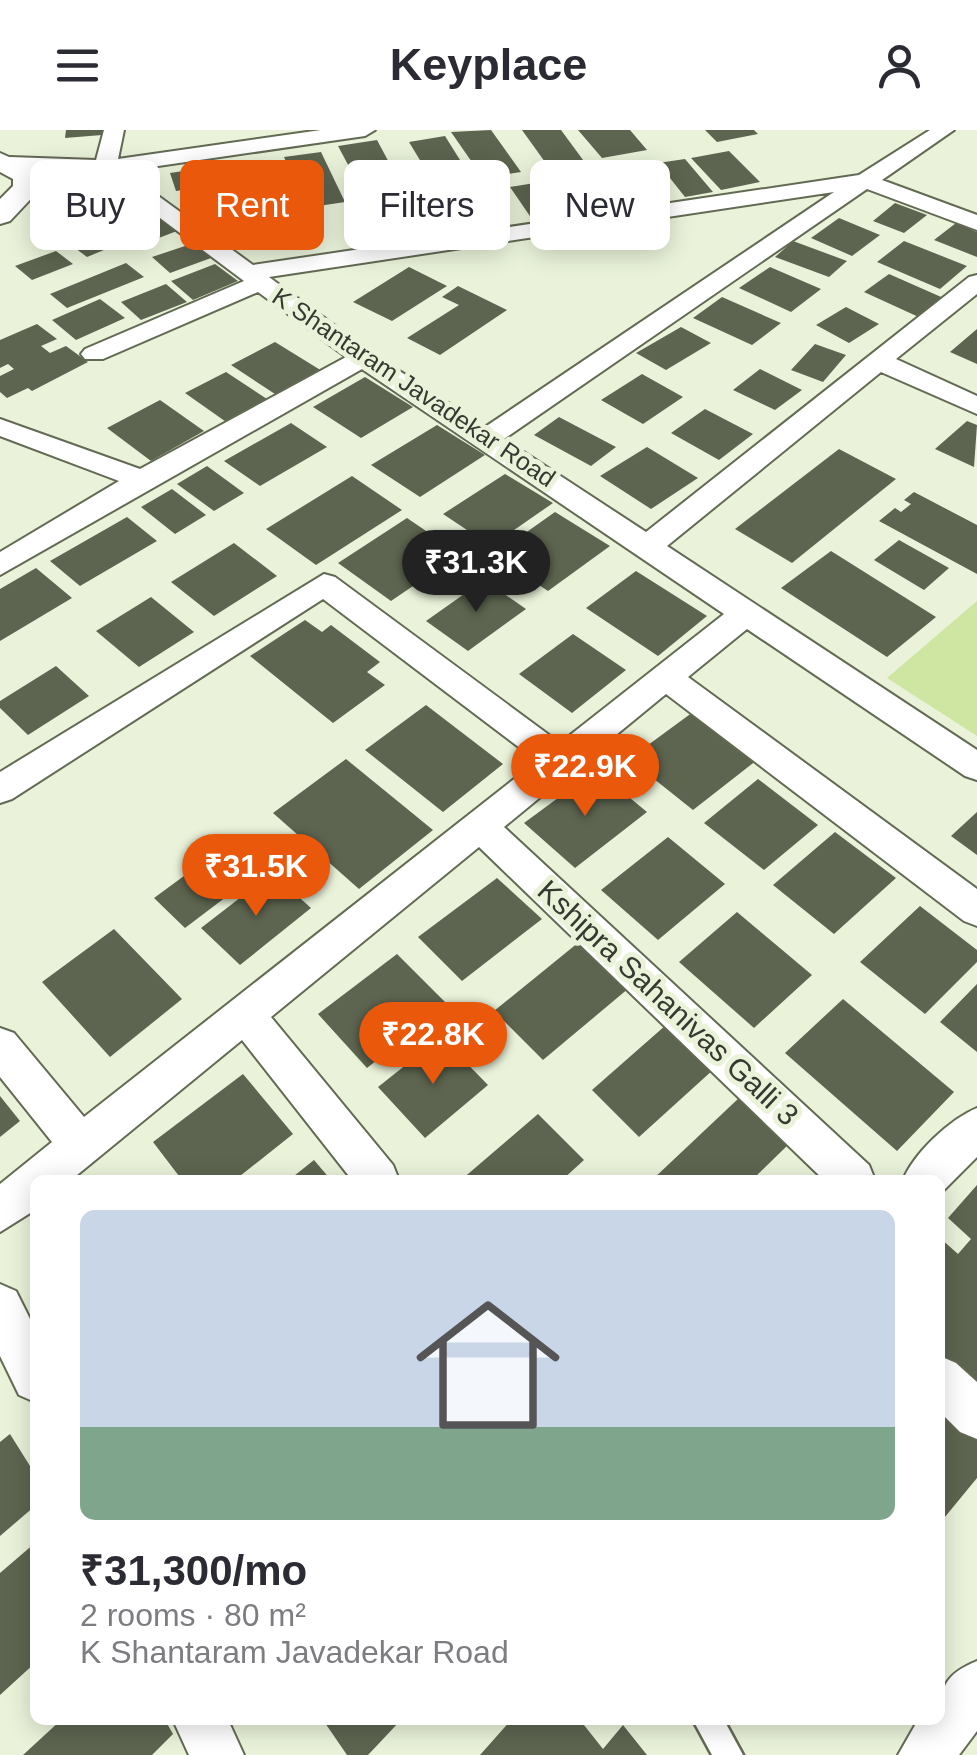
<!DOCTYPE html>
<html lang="en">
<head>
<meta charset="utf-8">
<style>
  :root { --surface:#fff; --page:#f7f7f7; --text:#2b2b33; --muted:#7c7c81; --line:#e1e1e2; --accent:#ea580c }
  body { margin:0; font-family:Arial,sans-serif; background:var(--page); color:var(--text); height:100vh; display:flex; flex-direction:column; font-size:38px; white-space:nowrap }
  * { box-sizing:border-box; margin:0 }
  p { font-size:32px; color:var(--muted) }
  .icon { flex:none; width:55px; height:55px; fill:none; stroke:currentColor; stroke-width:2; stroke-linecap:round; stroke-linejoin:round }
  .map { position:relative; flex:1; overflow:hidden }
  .drawer { position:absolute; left:30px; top:1045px; width:915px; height:550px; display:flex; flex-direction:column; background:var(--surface); border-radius:15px; box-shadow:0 5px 25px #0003 }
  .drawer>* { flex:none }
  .hud { position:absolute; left:30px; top:30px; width:918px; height:90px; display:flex; gap:20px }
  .price { position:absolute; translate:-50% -85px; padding:0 22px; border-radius:35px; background:var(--accent); color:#fff; font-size:32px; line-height:65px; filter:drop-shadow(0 2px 5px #0008) }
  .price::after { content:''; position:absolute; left:50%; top:60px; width:30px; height:22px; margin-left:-15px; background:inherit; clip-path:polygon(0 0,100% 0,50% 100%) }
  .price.on { background:#222; color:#fff }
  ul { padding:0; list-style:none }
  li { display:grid; align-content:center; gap:20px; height:530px; padding:0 50px }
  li+li { border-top:2px solid var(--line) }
  li span { display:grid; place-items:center; height:310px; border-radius:15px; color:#555 }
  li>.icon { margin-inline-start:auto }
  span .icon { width:180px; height:180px; fill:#fffc; stroke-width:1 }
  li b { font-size:42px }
  .chip { padding:0 35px; border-radius:15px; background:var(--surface); box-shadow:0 5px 25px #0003; font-size:35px; line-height:90px }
  .chip.on { background:var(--accent); color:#fff }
  header { display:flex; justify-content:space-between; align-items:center; height:130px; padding:0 50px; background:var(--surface); font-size:45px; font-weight:600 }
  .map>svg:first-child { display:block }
  .green { fill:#cfe6a3 }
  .building { fill:#5d6550 }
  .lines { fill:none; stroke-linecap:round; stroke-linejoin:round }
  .service-casing { stroke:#626a54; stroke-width:5 }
  .minor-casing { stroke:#626a54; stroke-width:4 }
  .tertiary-casing { stroke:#626a54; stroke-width:4 }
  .service { fill:#fff; fill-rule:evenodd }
  .minor { fill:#fff; fill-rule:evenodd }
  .tertiary { fill:#fff; fill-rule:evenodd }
  .labels { text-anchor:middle; stroke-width:10; stroke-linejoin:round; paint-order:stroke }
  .far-street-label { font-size:25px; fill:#363930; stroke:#eaf3da }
  .street-label { font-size:30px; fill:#363930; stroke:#eaf3da }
</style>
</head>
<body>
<header><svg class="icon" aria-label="menu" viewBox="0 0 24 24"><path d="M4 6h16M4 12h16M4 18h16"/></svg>Keyplace<svg class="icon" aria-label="person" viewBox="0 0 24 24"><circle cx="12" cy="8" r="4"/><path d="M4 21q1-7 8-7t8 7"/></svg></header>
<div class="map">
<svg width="977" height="1625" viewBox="0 0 977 1625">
  <rect width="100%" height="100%" fill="#eaf3da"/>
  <polygon class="green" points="977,471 977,606 887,548"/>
  <g class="building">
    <polygon points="66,0 102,0 102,5 65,8"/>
    <polygon points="491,0 521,42 483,48 451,2"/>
    <polygon points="522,0 561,0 586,34 550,39"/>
    <polygon points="578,0 630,0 647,20 602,28"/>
    <polygon points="705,0 754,0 758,4 717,12"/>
    <polygon points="445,6 475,54 438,60 409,12"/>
    <polygon points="377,10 400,53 361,59 338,16"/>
    <polygon points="729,21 760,52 721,60 691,28"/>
    <polygon points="321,22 345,72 305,78 284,27"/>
    <polygon points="685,29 713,62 685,67 658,33"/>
    <polygon points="251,31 259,49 176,61 170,43"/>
    <polygon points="582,43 612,76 584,82 555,49"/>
    <polygon points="541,52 566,86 534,92 510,57"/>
    <polygon points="268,58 277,86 238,91 230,63"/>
    <polygon points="498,62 506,79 461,84 454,67"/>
    <polygon points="431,66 463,103 431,111 400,73"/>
    <polygon points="385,70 411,114 377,120 353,75"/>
    <polygon points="895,73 927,85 904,103 873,91"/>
    <polygon points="156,86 177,101 143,114 122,98"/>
    <polygon points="839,88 880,105 852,126 811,108"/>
    <polygon points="956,93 977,102 977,127 934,110"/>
    <polygon points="106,101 121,113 87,127 71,115"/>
    <polygon points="793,111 847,131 829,147 775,127"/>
    <polygon points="904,111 967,136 940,159 877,132"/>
    <polygon points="194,113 211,128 170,143 152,127"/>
    <polygon points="56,121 73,134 32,150 15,136"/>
    <polygon points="126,133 144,147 67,178 50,164"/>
    <polygon points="215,134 238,151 193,170 171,151"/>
    <polygon points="409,137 447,156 392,191 353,172"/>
    <polygon points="770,137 821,159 791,182 739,158"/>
    <polygon points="889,144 948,170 923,189 864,162"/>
    <polygon points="166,154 187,172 141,190 121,172"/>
    <polygon points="458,156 507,180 440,225 407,208 459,175 442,167"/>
    <polygon points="722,167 781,193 752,215 693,188"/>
    <polygon points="100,169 125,188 76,210 52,190"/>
    <polygon points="846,177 879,194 849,213 816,195"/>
    <polygon points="37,194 57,209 41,216 50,223 66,216 88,232 32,261 28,258 7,268 0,262 0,246 14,239 8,234 0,238 0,210"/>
    <polygon points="681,197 711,213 666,240 636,223"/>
    <polygon points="977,199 977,234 950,222"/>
    <polygon points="275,212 322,241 278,266 231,235"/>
    <polygon points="815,214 846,225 823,252 791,240"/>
    <polygon points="760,239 802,260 775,280 733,260"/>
    <polygon points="226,242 270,271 229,294 185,263"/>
    <polygon points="642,244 683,267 643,294 601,270"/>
    <polygon points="365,247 413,277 361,308 313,277"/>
    <polygon points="160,270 204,301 151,331 107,298"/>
    <polygon points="705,279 753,304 719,330 671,303"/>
    <polygon points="559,287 616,317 591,336 534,305"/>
    <polygon points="967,291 977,295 974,337 935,319"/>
    <polygon points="291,293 327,317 260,356 224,331"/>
    <polygon points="437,295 485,325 420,367 371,335"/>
    <polygon points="647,317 698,348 651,379 600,346"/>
    <polygon points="839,319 896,349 792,433 735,399"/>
    <polygon points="207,336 244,363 214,381 177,354"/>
    <polygon points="505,344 553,373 491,416 443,384"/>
    <polygon points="352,346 402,380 316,435 266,399"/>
    <polygon points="172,359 206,385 175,404 141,377"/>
    <polygon points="914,362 977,395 977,444 879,391 895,378 901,382 911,374 904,370"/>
    <polygon points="555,382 610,416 548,461 494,425"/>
    <polygon points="127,387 157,411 80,456 50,431"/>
    <polygon points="407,388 460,424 391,471 338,433"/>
    <polygon points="899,410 949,438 924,460 874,430"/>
    <polygon points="234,413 277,446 214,486 171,452"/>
    <polygon points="831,421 936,487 887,527 781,458"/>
    <polygon points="36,438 72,468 0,511 0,459"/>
    <polygon points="636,441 707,486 658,526 586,478"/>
    <polygon points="484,450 526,479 468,521 426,491"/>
    <polygon points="151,467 194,502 139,537 96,501"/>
    <polygon points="305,490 322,502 331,495 380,532 367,542 385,555 333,593 250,526"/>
    <polygon points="573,504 626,540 572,583 519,544"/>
    <polygon points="56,536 89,566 28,605 0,578 0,571"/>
    <polygon points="426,575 503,634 443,682 365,620"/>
    <polygon points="693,582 757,630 693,680 629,629"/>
    <polygon points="346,629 433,700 359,759 273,683"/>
    <polygon points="596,640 647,682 575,738 524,693"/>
    <polygon points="758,649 818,695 764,740 704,693"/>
    <polygon points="977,682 977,725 951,706"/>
    <polygon points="835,702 896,748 834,804 773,755"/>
    <polygon points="241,704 272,732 185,798 154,768"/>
    <polygon points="668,707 725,754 658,810 601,760"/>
    <polygon points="272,743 311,778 240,835 201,798"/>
    <polygon points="497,748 542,789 462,851 418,807"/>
    <polygon points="920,776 977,820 977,832 925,884 860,832"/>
    <polygon points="737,782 812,845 754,898 679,832"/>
    <polygon points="114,799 182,869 110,927 42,852"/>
    <polygon points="579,812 629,858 543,930 494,881"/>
    <polygon points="397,824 447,874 367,938 318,884"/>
    <polygon points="977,854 977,922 940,892"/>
    <polygon points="843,869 954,962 897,1021 785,923"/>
    <polygon points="666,895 714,939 639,1007 592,960"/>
    <polygon points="441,907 488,955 425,1008 378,957"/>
    <polygon points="243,944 293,1004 235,1050 182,1050 153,1012"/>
    <polygon points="0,966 20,991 0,1007"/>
    <polygon points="740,967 790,1013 752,1050 652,1050"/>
    <polygon points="538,984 584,1030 562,1050 461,1050"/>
    <polygon points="314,1030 331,1050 289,1050"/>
    <polygon points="977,1055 977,1262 940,1227 940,1108 958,1124 971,1109 948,1088"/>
    <polygon points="940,1269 977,1306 977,1348 940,1393"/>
    <polygon points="10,1304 35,1344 35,1376 0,1406 0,1312"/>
    <polygon points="35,1413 35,1533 0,1565 0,1443"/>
    <polygon points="61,1590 165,1590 173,1604 152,1625 23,1625"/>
    <polygon points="323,1590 401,1590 368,1625 347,1625"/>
    <polygon points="511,1590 580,1590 603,1619 623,1595 647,1625 480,1625"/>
  </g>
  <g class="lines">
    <defs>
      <polygon id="service" points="693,1590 724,1590 743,1625 712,1625"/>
      <g id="minor">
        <path d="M 104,0 L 124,0 L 118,29 L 321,0 L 375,0 L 365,6 L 124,41 L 253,135 L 859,45 L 930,0 L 954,0 L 882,50 L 977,85 L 977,100 L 867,59 L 504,309 L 646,402 L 969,147 L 977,145 L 977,164 L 896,229 L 977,266 L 977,284 L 881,242 L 667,416 L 977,620 L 977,650 L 965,646 L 747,499 L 688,547 L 977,759 L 977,796 L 964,791 L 666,564 L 504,697 L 869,1035 L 875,1050 L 824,1050 L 479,717 L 271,887 L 393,1035 L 399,1050 L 352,1050 L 242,910 L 71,1050 L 35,1050 L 35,1080 L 0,1102 L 0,1054 L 52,1012 L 0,947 L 0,898 L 14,903 L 84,987 L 537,631 L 323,469 L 12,669 L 0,673 L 0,642 L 324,444 L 335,447 L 560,613 L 724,484 L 362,239 L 0,445 L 0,422 L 119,351 L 0,306 L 0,289 L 140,339 L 346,227 L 258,162 L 103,229 L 85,229 L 81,224 L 85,219 L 244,151 L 100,43 L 10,39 L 0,34 L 10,27 L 96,30 ZM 834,62 L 485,297 L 372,223 L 269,147 Z"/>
        <path d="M 977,978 L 977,1027 L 940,1064 L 940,1050 L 903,1050 C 914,1023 950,989 977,978 Z"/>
        <polygon points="0,1154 16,1161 35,1199 35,1272 19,1265 0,1226"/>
        <polygon points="940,1226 956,1233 977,1252 977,1309 960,1302 940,1282"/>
        <path d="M 977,1531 L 977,1601 L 959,1625 L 898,1625 L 918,1590 L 940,1590 C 940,1557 945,1544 977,1531 Z"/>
        <polygon points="173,1590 228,1590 244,1625 189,1625"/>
      </g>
      <polygon id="tertiary" points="0,23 36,39 41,58 10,91 0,94 0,69 13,56 13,49 0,42"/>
    </defs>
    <use href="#service" class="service-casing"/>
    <use href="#minor" class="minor-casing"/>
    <use href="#tertiary" class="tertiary-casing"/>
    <use href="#service" class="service"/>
    <use href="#minor" class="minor"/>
    <use href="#tertiary" class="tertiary"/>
  </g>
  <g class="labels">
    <g class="far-street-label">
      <text transform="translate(414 257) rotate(34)" y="9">K Shantaram Javadekar Road</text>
    </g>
    <g class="street-label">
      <text transform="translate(668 873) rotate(43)" y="10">Kshipra Sahanivas Galli 3</text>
    </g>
  </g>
</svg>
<b class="price on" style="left:476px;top:485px">₹31.3K</b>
<b class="price" style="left:585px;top:689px">₹22.9K</b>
<b class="price" style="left:256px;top:789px">₹31.5K</b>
<b class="price" style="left:433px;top:957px">₹22.8K</b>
<div class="hud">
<a class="chip">Buy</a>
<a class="chip on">Rent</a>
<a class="chip">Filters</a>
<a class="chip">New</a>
</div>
<section class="drawer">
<ul>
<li><span style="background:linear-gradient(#c9d6e8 70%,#7fa58c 0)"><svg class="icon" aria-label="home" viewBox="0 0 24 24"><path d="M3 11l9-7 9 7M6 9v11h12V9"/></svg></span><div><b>₹31,300/mo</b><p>2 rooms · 80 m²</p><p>K Shantaram Javadekar Road</p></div></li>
</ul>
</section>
</div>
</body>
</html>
